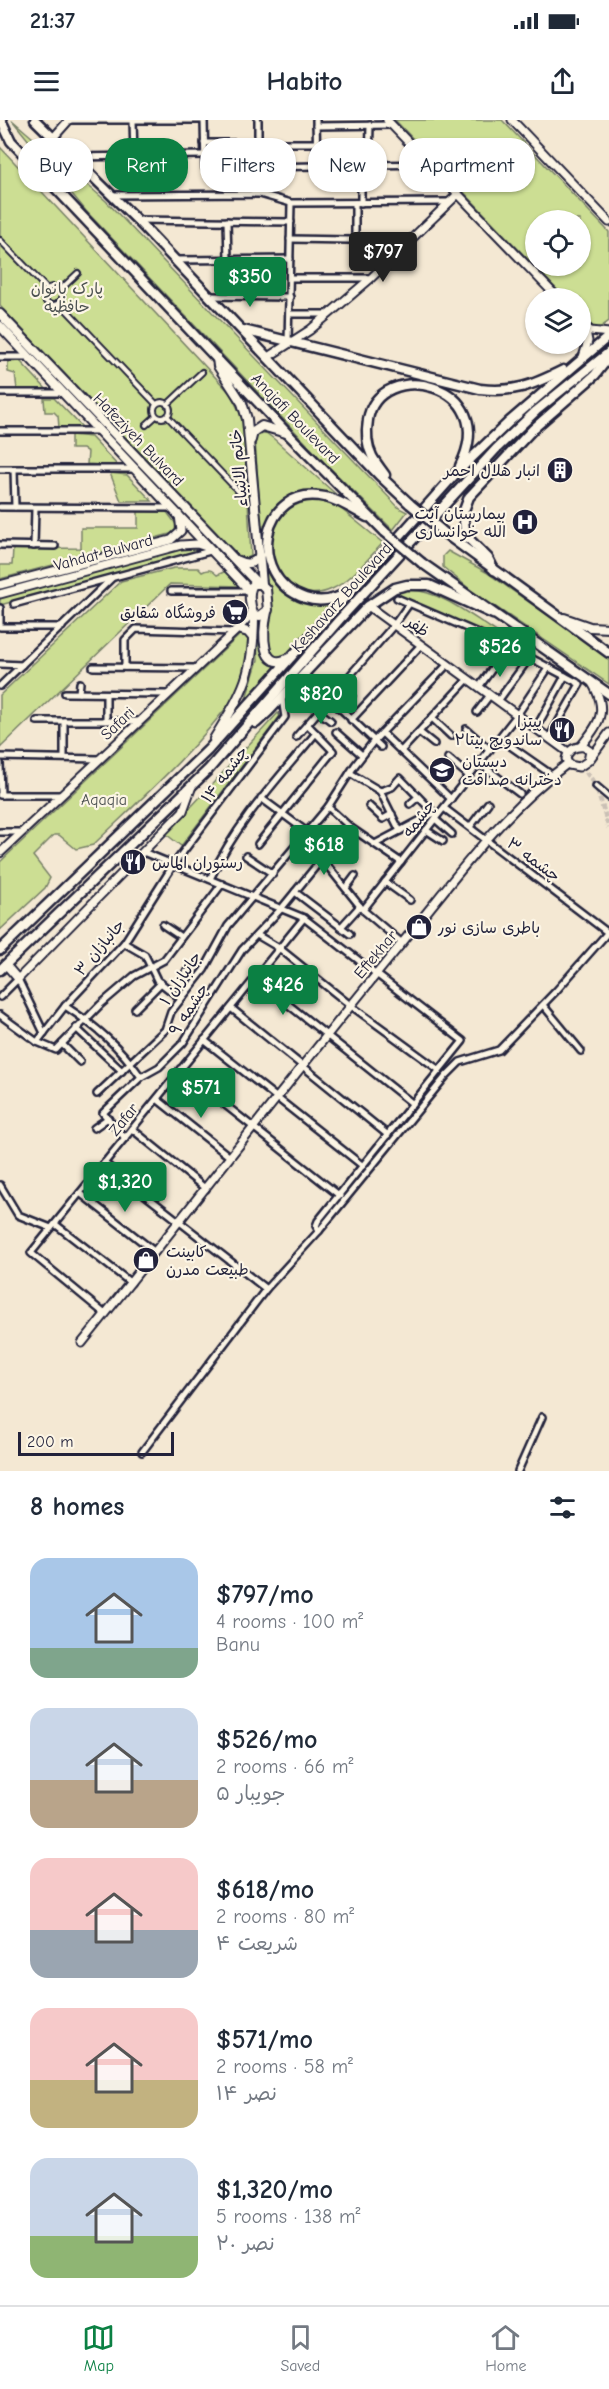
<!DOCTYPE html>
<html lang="en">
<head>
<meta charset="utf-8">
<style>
  :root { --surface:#fff; --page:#f6f6f7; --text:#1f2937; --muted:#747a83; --line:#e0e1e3; --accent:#0b8043 }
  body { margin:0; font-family:"Comic Neue","Playpen Sans Arabic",sans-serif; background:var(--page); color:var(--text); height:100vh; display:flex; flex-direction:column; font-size:22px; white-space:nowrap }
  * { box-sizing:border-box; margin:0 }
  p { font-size:20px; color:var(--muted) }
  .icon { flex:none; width:33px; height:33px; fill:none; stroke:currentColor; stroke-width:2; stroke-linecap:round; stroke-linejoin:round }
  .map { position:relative; height:1351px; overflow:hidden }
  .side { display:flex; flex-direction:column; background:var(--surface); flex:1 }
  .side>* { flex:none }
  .banner { position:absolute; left:18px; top:18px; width:573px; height:54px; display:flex; gap:12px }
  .tools { position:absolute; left:525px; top:90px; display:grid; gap:12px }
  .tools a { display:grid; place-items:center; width:66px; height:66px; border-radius:50%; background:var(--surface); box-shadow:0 2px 4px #0004; font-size:30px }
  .scale { position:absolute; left:18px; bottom:15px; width:156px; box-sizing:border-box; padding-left:6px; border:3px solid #22223b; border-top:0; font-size:16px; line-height:21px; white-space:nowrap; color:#22223b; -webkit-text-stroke:4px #fcf5e5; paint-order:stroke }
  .price { position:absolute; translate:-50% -51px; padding:0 14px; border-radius:6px; background:var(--accent); color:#fff; font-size:20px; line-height:39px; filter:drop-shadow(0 2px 3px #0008) }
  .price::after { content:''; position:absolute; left:50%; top:36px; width:18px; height:14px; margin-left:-9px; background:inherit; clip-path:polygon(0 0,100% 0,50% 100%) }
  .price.active { background:#222; color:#fff }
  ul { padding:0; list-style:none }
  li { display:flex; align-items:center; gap:18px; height:150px; padding:0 30px }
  li span { display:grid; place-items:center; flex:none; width:168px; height:120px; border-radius:18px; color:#555 }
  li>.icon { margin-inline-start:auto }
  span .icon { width:72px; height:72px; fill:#fffc; stroke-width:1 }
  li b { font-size:26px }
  h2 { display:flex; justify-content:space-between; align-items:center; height:72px; padding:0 30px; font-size:26px }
  .pill { padding:0 21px; border-radius:24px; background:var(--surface); box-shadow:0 2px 4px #0004; font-size:21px; line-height:54px }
  .pill.active { background:var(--accent); color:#fff }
  .status { display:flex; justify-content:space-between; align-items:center; height:42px; padding:0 30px; background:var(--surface); direction:ltr }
  .status svg { height:16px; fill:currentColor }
  header { display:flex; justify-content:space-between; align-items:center; height:78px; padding:0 30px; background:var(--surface); font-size:27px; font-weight:700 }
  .menu { display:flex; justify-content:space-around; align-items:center; height:84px; border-top:2px solid var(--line); background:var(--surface); font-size:16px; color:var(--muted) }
  .menu a { display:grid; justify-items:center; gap:3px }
  .menu .active { color:var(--accent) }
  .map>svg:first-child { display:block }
  .green { fill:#ccde93; stroke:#778067; stroke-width:1.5; fill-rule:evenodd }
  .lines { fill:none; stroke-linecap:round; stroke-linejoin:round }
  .minor-tunnel { stroke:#cac0b5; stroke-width:5; stroke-dasharray:5 2.5; stroke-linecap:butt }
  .pedestrian-casing { stroke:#22223b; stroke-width:8 }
  .minor-casing { stroke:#22223b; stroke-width:10 }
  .tertiary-casing { stroke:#22223b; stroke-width:11 }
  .secondary-casing { stroke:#22223b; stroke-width:12 }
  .primary-casing { stroke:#22223b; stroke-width:13 }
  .pedestrian { stroke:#fcf5e5; stroke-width:4 }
  .minor { stroke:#fcf5e5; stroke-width:5 }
  .tertiary { stroke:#fcf5e5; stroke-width:7 }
  .secondary { stroke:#fcf5e5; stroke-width:8 }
  .primary { stroke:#fcf5e5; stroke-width:8 }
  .primary-bridge-casing { stroke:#22223b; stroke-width:13; stroke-linecap:butt }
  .primary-bridge { stroke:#fcf5e5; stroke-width:8 }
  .labels { text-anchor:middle; stroke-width:4.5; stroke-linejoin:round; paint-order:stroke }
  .park-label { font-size:16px; fill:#4c5151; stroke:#fcf5e5 }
  .street-label { font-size:16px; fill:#22223b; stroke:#fcf5e5 }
  .poi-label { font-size:16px; fill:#22223b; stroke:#fcf5e5; text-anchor:end }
</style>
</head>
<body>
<div class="status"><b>21:37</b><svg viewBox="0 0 49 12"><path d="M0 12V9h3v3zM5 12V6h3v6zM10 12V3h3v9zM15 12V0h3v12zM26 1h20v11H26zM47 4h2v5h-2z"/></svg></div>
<header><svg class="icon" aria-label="menu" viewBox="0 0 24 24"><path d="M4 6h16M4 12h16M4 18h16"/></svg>Habito<svg class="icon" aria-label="share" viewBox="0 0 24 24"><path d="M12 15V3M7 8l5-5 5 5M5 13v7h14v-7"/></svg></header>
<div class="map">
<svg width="609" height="1351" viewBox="0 0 609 1351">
  <rect width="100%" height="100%" fill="#f4e8d3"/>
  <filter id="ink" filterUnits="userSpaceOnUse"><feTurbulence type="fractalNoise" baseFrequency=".0167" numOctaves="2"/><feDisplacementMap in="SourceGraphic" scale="12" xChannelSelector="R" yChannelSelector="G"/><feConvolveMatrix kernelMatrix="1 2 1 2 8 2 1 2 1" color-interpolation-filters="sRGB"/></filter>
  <g filter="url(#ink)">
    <g class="green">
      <polygon points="12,0 106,81 399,388 407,392 393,410 324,342 86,91"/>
      <path d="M 395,0 L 502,0 L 609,112 L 609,201 L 598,209 L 594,208 L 581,194 L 580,178 L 565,178 ZM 536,100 L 580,100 L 580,146 L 536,146 Z"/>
      <polygon points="0,27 230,273 241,295 244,309 251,436 245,439 238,435 0,186"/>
      <polygon points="20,241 48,271 17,269 15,254 8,252 8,242"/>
      <polygon points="44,278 54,278 83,308 59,307 58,296 54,292 45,292"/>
      <path d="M 266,313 L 274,319 L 339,377 C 332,375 324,372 316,371 C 242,368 243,501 334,482 L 289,533 L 278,539 L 270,533 L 267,517 L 272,479 L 264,450 L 255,320 L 257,316 Z"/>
      <polygon points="71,315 91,317 118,346 87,344 88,332 83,329 71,329"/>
      <polygon points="110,353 127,355 152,381 121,381"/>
      <path d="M 314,380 L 335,384 L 383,423 C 368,438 352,460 332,469 C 274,496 238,391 314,380 Z"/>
      <polygon points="138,391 166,391 176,404 175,410 170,414 0,459 0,445 12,445 13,429 81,428 81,408 138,408"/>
      <polygon points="195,426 196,431 186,436 0,485 0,477 184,427"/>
      <polygon points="448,431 486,452 609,538 609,564 471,470 443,447 443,436"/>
      <path d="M 174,448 L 198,448 L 202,452 C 209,448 212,450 217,455 L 226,451 L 240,466 L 170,464 L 0,628 L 0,575 L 121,461 Z"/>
      <path d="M 408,470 C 438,468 478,501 503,516 L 497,518 L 394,474 Z"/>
      <path d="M 263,499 C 261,514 258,530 269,543 L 281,546 L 243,588 L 258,540 L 256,502 Z"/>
      <path d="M 244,511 C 256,527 245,561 235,576 C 195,631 142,678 93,725 L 76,729 L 59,715 L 54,715 L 33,736 L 50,758 L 45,768 L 0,810 L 0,742 Z"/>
      <polygon points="278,593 280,596 181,726 166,714"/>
    </g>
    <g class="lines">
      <polyline class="minor-tunnel" points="582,646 596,666 609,708"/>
      <defs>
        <g id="pedestrian">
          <polyline points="0,120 47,169"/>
          <circle cx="53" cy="176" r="9"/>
          <polyline points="60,170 78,153"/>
          <polyline points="59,182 156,284"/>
          <circle cx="162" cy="290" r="8"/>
          <polyline points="167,285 202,252"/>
          <polyline points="167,296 242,375"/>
          <polyline points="146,305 156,296"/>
        </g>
        <g id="minor">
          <polyline points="69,0 204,0"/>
          <polyline points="133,0 134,36"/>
          <polyline points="204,0 205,48 429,44"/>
          <polyline points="316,0 317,45"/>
          <polyline points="316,6 392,5"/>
          <polyline points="258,22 258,0"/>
          <polyline points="204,23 316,23"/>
          <polyline points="74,37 204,35"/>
          <polyline points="361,45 361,83"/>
          <polyline points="369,45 370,5"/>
          <polyline points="260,46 260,74"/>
          <polyline points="111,75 260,74 291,83 448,82"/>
          <polyline points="355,83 355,120"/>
          <polyline points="137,100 291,102"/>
          <polyline points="227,101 228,139"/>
          <polyline points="290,119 409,121"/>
          <polyline points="176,140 290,139"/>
          <polyline points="290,158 371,158"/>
          <polyline points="210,176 290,177"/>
          <polyline points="290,194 329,194"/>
          <polyline points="288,223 291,83"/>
          <polyline points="0,237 30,237"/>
          <polyline points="0,273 63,273"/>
          <polyline points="0,311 100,311"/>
          <polyline points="0,349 136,349"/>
          <polyline points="14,349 15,387"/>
          <polyline points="0,387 172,388"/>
          <polyline points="0,425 55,426"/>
          <polyline points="34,426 35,388"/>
          <polyline points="171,471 250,471"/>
          <polyline points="397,478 508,526 580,564 549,618"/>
          <polyline points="14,484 214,430"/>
          <polyline points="0,488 0,507 62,507"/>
          <polyline points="508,526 519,512"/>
          <polyline points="0,544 22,545"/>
          <polyline points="93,547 194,548"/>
          <polyline points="125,547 125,520 136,509 234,512"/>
          <polyline points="304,554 381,627"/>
          <polyline points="0,566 112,458"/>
          <polyline points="479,567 502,535"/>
          <polyline points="65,573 167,574"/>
          <polyline points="79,573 80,563"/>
          <polyline points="498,581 530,537"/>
          <polyline points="339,588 352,575"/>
          <polyline points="318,591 331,601"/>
          <polyline points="477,592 490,575"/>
          <polyline points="432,598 451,616"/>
          <polyline points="351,600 421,525"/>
          <polyline points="37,601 138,601"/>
          <polyline points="106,601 106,574"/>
          <polyline points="536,608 565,556"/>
          <polyline points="466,609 490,630"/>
          <polyline points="336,612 362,635"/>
          <polyline points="419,612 434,624"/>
          <polyline points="382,613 451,679"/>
          <polyline points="296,617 394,505 409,484"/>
          <polyline points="499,618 552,655"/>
          <polyline points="401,631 468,559"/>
          <polyline points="0,637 99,639"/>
          <polyline points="64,638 64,601"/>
          <polyline points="448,638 469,656"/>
          <polyline points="0,643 1,675"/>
          <polyline points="479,643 520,674"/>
          <polyline points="350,653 380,671"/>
          <polyline points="596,666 609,677"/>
          <polyline points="380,671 392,667 400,658 437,696"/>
          <polyline points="380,671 400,711"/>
          <polyline points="0,675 60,675"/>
          <polyline points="261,678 330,729"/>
          <polyline points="410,684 418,677"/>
          <polyline points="369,686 383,699 392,694"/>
          <polyline points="328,687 351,708 401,742"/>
          <polyline points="444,688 607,812"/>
          <polyline points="435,699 452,714"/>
          <polyline points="470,707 488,683"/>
          <polyline points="426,710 443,721"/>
          <polyline points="0,712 22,712"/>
          <polyline points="258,724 333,631 307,604"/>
          <polyline points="375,724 434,693"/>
          <polyline points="143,732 304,798 463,921 318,1101 316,1106 319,1111"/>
          <polyline points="246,736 273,754"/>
          <polyline points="322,739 363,790 402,823"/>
          <path d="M 210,759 C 237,702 276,661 316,613"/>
          <polyline points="385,762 410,780"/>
          <polyline points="346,768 355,756"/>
          <polyline points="295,772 350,814"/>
          <polyline points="363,790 517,595 549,547"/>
          <polyline points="163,805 181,817"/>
          <polyline points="341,807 360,786"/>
          <polyline points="257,815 279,828 350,885 439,950"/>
          <polyline points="124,823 145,835 157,860 181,879"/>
          <polyline points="186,852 197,858"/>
          <polyline points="255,858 413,984"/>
          <polyline points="0,877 18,859 44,913"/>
          <polyline points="543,885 581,931"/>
          <path d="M 65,886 C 96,906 120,927 141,957"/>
          <polyline points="231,888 388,1015"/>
          <polyline points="135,889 161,863"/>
          <polyline points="0,895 37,922 56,930 100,885 134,856 164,840 222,764"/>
          <polyline points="76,908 122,951"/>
          <polyline points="204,920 363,1046"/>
          <polyline points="37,922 65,886 124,823 174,744 285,597 282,578"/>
          <polyline points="62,924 80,942"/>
          <polyline points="180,949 340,1076"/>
          <polyline points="97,974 165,910 171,892 204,850 228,806 328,687 355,645 373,622 448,544"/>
          <polyline points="157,979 230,1037"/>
          <polyline points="94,1008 108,998"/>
          <polyline points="132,1009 206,1069"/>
          <polyline points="125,1018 103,993 141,957 159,947 183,923 242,830 281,789 330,729 351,708"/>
          <polyline points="104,1043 266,1169"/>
          <polyline points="0,1065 18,1095 51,1108"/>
          <polyline points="80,1073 155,1132"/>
          <polyline points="55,1104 131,1163"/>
          <polyline points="105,1194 31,1133 304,798"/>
          <polyline points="142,1332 266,1169 319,1111 446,956 460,942 499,930 556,871 609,811"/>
          <polyline points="518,1351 542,1297"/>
        </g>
        <g id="tertiary">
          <polyline points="387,0 558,178"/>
          <polyline points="512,0 609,102"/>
          <polyline points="53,18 69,0"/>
          <polyline points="580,203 591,211 609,213"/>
          <polyline points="268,237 310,210 329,194 371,158 458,74"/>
          <polyline points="583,237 588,221 585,207"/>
          <polyline points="0,465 171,420 181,411 179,395"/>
          <polyline points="0,474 181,425 197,424 209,428"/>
          <polyline points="368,486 568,632"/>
          <path d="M 581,626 C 599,604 609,591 592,563"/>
          <path d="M 584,627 L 590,631 L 588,641 L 579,647 L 569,645 L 566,639 C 568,630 575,626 584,627 Z"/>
          <polyline points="590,639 609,613"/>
          <polyline points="0,733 238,509 252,493"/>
          <polyline points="6,845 18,859 183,691 192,666"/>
          <path d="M 82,1223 C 189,1090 293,955 402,823 C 453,761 501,693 567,644"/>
        </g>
        <g id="secondary">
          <polyline points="0,194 257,463"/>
          <polyline points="0,206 250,471"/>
          <polyline points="217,238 218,246 242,283 247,299 262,464"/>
          <polyline points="251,320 253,312 262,306 286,313"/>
          <path d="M 238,441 C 246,445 255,444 260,435"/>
          <path d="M 254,464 L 261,464 L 266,469 L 268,490 L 260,496 L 254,495 C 250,487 247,470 254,464 Z"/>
          <path d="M 267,492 C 263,510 259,555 291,537"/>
          <polyline points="564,498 590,507 609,508"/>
          <polyline points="238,509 248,512 253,518"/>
          <path d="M 214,619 C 244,570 254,554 254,495"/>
        </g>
        <g id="primary">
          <polyline points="1,0 11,21 287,313 385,412"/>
          <polyline points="35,0 137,100 379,355 410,384"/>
          <path d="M 243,210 L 480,269 C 514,273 533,265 563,250"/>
          <path d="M 385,355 C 381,349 375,342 372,336 C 366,324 366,312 368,300 C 377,237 503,261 460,346"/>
          <polyline points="447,415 609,533"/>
          <polyline points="422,443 609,574"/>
          <polyline points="494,450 488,438 470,420 465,409 463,393 469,377 533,309 595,255 609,237"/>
          <path d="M 349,471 C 336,480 320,483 305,478 C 244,457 261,363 325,377 C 340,380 354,390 367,397"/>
          <polyline points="256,603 268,592 368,486 395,468 407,465 429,465 493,494"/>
          <polyline points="0,830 208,630 457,352 510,301 609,216"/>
          <polyline points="0,850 209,649 339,500 496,329 536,291 609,232"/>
        </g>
      </defs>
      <use href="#pedestrian" class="pedestrian-casing"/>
      <use href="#minor" class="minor-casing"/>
      <use href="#tertiary" class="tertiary-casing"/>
      <use href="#secondary" class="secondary-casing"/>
      <use href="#primary" class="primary-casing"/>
      <use href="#pedestrian" class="pedestrian"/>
      <use href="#minor" class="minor"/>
      <use href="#tertiary" class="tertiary"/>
      <use href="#secondary" class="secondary"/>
      <use href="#primary" class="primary"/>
      <defs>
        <g id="primary-bridge">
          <polyline points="410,384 447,415"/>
          <polyline points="385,412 422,443"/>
        </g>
      </defs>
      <use href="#primary-bridge" class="primary-bridge-casing"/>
      <use href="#primary-bridge" class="primary-bridge"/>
    </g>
  </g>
  <defs>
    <symbol id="building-disc" viewBox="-11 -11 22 22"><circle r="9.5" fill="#22223b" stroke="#fcf5e5"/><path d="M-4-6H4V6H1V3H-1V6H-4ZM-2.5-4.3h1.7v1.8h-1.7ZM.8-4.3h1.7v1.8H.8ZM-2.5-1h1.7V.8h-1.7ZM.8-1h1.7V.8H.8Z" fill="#fff"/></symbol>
    <symbol id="hospital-disc" viewBox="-11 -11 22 22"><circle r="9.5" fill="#22223b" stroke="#fcf5e5"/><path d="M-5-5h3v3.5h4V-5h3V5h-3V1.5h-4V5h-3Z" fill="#fff"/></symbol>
    <symbol id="supermarket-disc" viewBox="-11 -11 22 22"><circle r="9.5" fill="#22223b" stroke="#fcf5e5"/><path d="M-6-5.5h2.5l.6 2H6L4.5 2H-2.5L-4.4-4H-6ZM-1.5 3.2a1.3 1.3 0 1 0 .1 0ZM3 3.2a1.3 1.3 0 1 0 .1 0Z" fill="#fff"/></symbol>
    <symbol id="restaurant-disc" viewBox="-11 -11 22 22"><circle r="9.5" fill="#22223b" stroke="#fcf5e5"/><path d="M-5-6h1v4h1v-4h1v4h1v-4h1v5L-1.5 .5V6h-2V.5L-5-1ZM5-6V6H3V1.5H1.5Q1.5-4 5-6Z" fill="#fff"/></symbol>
    <symbol id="school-disc" viewBox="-11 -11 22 22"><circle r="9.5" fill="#22223b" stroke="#fcf5e5"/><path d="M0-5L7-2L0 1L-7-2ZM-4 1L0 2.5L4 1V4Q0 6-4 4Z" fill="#fff"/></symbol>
    <symbol id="shop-disc" viewBox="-11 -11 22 22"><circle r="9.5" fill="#22223b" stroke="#fcf5e5"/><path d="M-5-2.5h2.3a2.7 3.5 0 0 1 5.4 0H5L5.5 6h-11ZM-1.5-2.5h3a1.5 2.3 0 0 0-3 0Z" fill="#fff"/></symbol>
  </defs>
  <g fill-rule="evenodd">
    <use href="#building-disc" x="545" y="335" width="30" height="30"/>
    <use href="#hospital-disc" x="510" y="387" width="30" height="30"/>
    <use href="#supermarket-disc" x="220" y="477" width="30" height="30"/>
    <use href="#restaurant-disc" x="547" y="595" width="30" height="30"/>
    <use href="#school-disc" x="427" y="635" width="30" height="30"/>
    <use href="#restaurant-disc" x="118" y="727" width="30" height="30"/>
    <use href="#shop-disc" x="404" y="792" width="30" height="30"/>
    <use href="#shop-disc" x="131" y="1125" width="30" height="30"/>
  </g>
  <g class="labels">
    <g class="park-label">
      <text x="67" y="174">پارک بانوان<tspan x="67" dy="18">حافظیه</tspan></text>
      <text x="104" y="685">Aqaqia</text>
    </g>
    <g class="street-label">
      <text transform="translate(296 298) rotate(46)" y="6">Anajafi Boulevard</text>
      <text transform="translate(139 319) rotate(46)" y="6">Hafeziyeh Bulvard</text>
      <text transform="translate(238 348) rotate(-95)" y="6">خاتم الانبیاء</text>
      <text transform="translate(103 432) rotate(-15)" y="6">Vahdat Bulvard</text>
      <text transform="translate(341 477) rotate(-48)" y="6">Keshavarz Boulevard</text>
      <text transform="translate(418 506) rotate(36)" y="6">ظفر</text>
      <text transform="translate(117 603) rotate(-44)" y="6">Safari</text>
      <text transform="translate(224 654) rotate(-53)" y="6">چشمه ۱۴</text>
      <text transform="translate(418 698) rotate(-52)" y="6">چشمه</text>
      <text transform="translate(534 739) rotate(37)" y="6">چشمه ۳</text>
      <text transform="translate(99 827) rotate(-50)" y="6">جانبازان ۳</text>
      <text transform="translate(375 834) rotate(-50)" y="6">Eftekhar</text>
      <text transform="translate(180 858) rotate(-56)" y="6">جانبازان ۱</text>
      <text transform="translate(188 889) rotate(-57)" y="6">چشمه ۹</text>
      <text transform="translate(123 999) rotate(-51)" y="6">Zafar</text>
    </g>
    <g class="poi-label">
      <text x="540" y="356">انبار هلال احمر</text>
      <text x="506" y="399">بیمارستان آیت<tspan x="506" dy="18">الله خوانساری</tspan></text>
      <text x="216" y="498">فروشگاه شقایق</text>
      <text x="542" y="607">پیتزا<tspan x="542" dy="18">ساندویچ بیتا۲</tspan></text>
      <text x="462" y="647" text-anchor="start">دبستان<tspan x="462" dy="18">دخترانه صداقت</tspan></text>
      <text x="152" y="748" text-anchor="start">رستوران الماس</text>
      <text x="438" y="813" text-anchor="start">باطری سازی نور</text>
      <text x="166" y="1137" text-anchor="start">کابینت<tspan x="166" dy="18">طبیعت مدرن</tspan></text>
    </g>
  </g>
</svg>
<div class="tools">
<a><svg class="icon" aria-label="locate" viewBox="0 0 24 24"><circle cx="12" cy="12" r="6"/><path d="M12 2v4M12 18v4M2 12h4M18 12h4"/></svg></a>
<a><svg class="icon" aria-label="layers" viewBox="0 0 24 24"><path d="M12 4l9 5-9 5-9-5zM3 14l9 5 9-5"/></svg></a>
</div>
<div class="scale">200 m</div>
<b class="price active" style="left:383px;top:163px">$797</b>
<b class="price" style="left:250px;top:188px">$350</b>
<b class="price" style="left:500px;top:558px">$526</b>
<b class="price" style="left:321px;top:605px">$820</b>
<b class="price" style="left:324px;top:756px">$618</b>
<b class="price" style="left:283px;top:896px">$426</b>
<b class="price" style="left:201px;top:999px">$571</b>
<b class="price" style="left:125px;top:1093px">$1,320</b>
<div class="banner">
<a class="pill">Buy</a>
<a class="pill active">Rent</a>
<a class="pill">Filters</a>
<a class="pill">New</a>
<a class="pill">Apartment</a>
</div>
</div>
<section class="side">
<h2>8 homes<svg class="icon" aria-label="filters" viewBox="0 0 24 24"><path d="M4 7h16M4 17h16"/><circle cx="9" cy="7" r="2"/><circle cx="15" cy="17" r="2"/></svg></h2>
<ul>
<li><span style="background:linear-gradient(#a9c7e8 75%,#7fa58c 0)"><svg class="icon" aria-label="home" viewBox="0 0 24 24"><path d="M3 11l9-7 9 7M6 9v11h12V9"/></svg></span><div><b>$797/mo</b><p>4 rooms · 100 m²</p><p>Banu</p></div></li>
<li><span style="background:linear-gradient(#c9d6e8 60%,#b9a48a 0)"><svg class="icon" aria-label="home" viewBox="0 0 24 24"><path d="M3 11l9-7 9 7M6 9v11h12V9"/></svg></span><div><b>$526/mo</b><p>2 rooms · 66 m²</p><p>جویبار ۵</p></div></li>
<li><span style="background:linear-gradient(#f6c9c9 60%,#9aa5b1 0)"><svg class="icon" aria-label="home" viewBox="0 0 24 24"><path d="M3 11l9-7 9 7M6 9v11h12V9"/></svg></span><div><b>$618/mo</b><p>2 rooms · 80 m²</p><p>شریعت ۴</p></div></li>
<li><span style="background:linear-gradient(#f6c9c9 60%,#c2b280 0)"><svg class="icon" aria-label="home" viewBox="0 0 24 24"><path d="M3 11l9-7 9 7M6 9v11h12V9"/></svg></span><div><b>$571/mo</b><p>2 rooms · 58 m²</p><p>نصر ۱۴</p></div></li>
<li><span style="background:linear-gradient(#c9d6e8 65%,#8fb573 0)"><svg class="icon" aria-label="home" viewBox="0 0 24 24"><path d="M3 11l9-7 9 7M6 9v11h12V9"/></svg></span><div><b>$1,320/mo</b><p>5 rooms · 138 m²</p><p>نصر ۲۰</p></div></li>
</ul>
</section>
<nav class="menu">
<a class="active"><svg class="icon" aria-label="map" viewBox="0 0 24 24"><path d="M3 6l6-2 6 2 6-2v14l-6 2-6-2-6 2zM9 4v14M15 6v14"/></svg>Map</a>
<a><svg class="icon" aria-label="saved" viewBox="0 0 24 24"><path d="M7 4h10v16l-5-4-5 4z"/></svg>Saved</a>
<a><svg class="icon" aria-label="home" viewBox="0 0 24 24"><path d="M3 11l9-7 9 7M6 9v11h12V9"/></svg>Home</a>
</nav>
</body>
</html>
